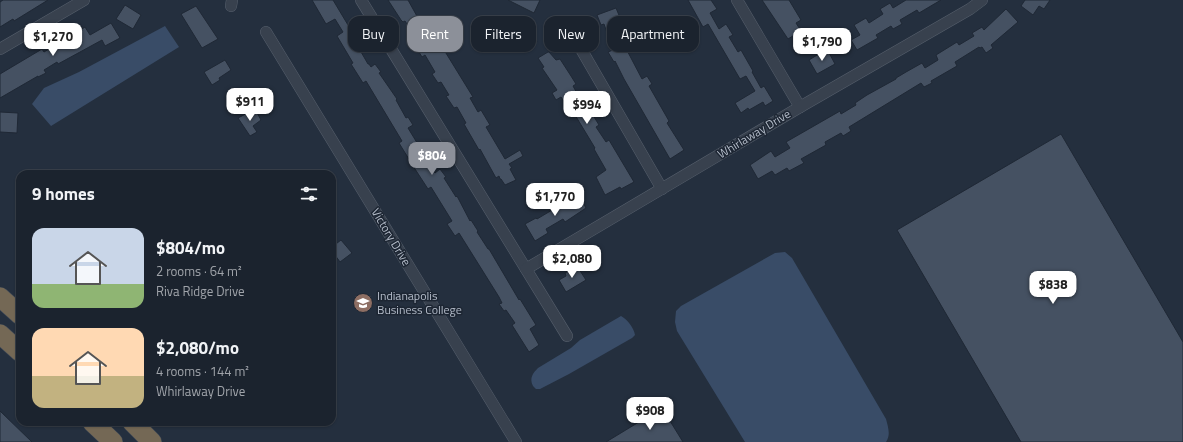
<!DOCTYPE html>
<html lang="en">
<head>
<meta charset="utf-8">
<style>
  :root { --surface:#1b232e; --page:#282f3a; --text:#f1f3f6; --muted:#a0a4aa; --line:#39404a; --accent:#8c9099 }
  body { margin:0; font-family:"Titillium Web",sans-serif; background:var(--page); color:var(--text); height:100vh; display:flex; flex-direction:column; font-size:15px; white-space:nowrap }
  * { box-sizing:border-box; margin:0 }
  p { font-size:13px; color:var(--muted) }
  .icon { flex:none; width:22px; height:22px; fill:none; stroke:currentColor; stroke-width:2; stroke-linecap:round; stroke-linejoin:round }
  .map { position:relative; flex:1; overflow:hidden }
  .panel { position:absolute; left:16px; top:170px; width:320px; height:256px; display:flex; flex-direction:column; background:var(--surface); border-radius:12px; box-shadow:0 1px 3px #0004,0 0 0 1px var(--line) }
  .panel>* { flex:none }
  .guide { position:absolute; left:348px; top:16px; width:380px; height:36px; display:flex; gap:8px }
  .price { position:absolute; translate:-50% -34px; padding:0 9px; border-radius:8px; background:#fff; color:#222; font-size:13px; line-height:26px; filter:drop-shadow(0 1px 2px #0008) }
  .price::after { content:''; position:absolute; left:50%; top:24px; width:12px; height:9px; margin-left:-6px; background:inherit; clip-path:polygon(0 0,100% 0,50% 100%) }
  .price.on { background:var(--accent); color:#fff }
  ul { padding:0; list-style:none }
  li { display:flex; align-items:center; gap:12px; height:100px; padding:0 16px }
  li span { display:grid; place-items:center; flex:none; width:112px; height:80px; border-radius:12px; color:#555 }
  li>.icon { margin-inline-start:auto }
  span .icon { width:48px; height:48px; fill:#fffc; stroke-width:1 }
  li b { font-size:17px }
  h2 { display:flex; justify-content:space-between; align-items:center; height:48px; padding:0 16px; font-size:17px }
  .tag { padding:0 14px; border-radius:12px; background:var(--surface); box-shadow:0 1px 3px #0004,0 0 0 1px var(--line); font-size:14px; line-height:36px }
  .tag.on { background:var(--accent); color:#fff }
  .map>svg:first-child { display:block }
  .water { fill:#394c67 }
  .building { fill:#455162; stroke:#1f2835 }
  .lines { fill:none; stroke-linecap:round; stroke-linejoin:round }
  .street-casing { stroke:#565f6c; stroke-width:12 }
  .highway-casing { stroke:#434c59; stroke-width:20 }
  .street { stroke:#38414e; stroke-width:11 }
  .highway { stroke:#746855; stroke-width:19 }
  .labels { text-anchor:middle; stroke-width:3; stroke-linejoin:round; paint-order:stroke }
  .street-label { font-size:12px; fill:#b4bcc9; stroke:#1d2633 }
  .poi-label { font-size:12px; fill:#b4bcc9; stroke:#1d2633; text-anchor:start }
</style>
</head>
<body>
<div class="map">
<svg width="1183" height="442" viewBox="0 0 1183 442">
  <rect width="100%" height="100%" fill="#242f3e"/>
  <g class="water">
    <polygon points="165,26 179,47 51,126 32,104 44,88 79,72"/>
    <path d="M 785,252 L 792,258 L 886,419 C 888,427 891,435 886,442 L 745,442 L 677,331 L 675,322 L 676,311 L 681,306 L 775,253 Z"/>
    <path d="M 621,316 C 627,319 634,328 635,335 L 632,338 L 569,374 L 540,389 L 536,389 L 533,386 C 529,378 533,373 538,368 L 571,348 L 580,340 Z"/>
  </g>
  <g class="building">
    <polygon points="3,0 48,0 14,21 13,19 0,27 0,2"/>
    <polygon points="312,0 333,0 348,25 350,23 361,42 357,45 368,64 369,64 371,67 375,64 381,72 379,73 397,99 396,100 406,118 408,117 413,125 408,128 419,146 424,143 429,151 424,155 435,173 440,169 446,177 444,178 456,197 457,196 470,221 471,220 478,231 477,232 488,249 489,249 519,300 520,299 536,325 530,329 539,345 529,352 512,325 515,323 506,310 504,311 499,304 502,303 499,297 459,233 455,236 447,224 452,221 431,187 428,189 415,169 399,143 402,141 366,81 363,83 351,64 353,63 337,36 343,32 335,19 326,24"/>
    <polygon points="388,0 408,0 423,27 429,23 442,44 441,45 473,97 470,98 478,112 481,110 490,125 486,127 505,159 520,150 523,156 509,164 512,168 510,169 516,180 505,185 501,179 500,179 499,176 496,178 480,149 479,150 464,124 466,123 457,107 454,108 446,96 449,95 441,82 438,83 432,74 435,72 425,55 422,57 416,47 421,44 410,27 409,27 405,21 403,22 401,20"/>
    <polygon points="508,0 540,0 534,13"/>
    <polygon points="688,0 711,0 717,9 710,13 719,29 726,24 733,35 729,37 738,52 741,50 753,71 752,72 761,88 764,86 773,101 765,106 763,102 749,110 748,108 741,113 735,103 755,91 746,76 740,79 708,24 703,27"/>
    <polygon points="762,0 789,0 801,20 796,23 801,31 788,39"/>
    <polygon points="906,0 941,0 919,13 917,10 900,20 902,24 893,29 891,26 876,35 878,38 857,50 851,40 860,35 854,25 866,18 869,23 883,14 880,9 890,3 893,8"/>
    <polygon points="1025,0 1050,0 1044,9 1039,6 1033,15 1021,6"/>
    <polygon points="125,5 141,15 133,29 116,19"/>
    <polygon points="196,6 218,39 202,48 181,14"/>
    <polygon points="616,8 621,20 618,21 623,36 620,37 642,79 647,76 652,84 649,86 669,121 667,123 684,150 670,159 624,79 615,61 614,62 608,52 613,50 604,24 601,25 597,15"/>
    <polygon points="1006,9 1018,22 991,45 993,48 986,53 982,47 980,48 979,47 955,62 957,66 931,81 932,83 924,87 921,83 849,127 851,131 843,136 841,133 825,142 826,145 801,159 804,163 789,171 787,168 775,175 772,171 758,179 750,165 771,151 775,157 790,148 786,142 840,111 841,114 856,105 855,103 867,95 896,79 896,78 906,72 922,63 925,68 938,60 936,55 957,42 959,45 974,36 972,33 982,27 984,30"/>
    <polygon points="529,19 537,42 521,48 520,46 515,48 512,39 517,37 516,36 518,35 514,25"/>
    <polygon points="111,23 120,38 105,46 102,40 58,64 57,62 44,70 46,73 38,77 38,76 0,98 0,74 42,49 44,52 85,27 90,35"/>
    <polygon points="827,49 835,64 817,74 809,60"/>
    <polygon points="548,52 549,52 556,60 560,59 571,76 576,84 573,86 583,104 585,102 599,125 596,127 606,142 609,140 634,182 621,189 620,187 605,195 596,177 606,170 594,149 595,148 569,105 567,106 561,97 556,100 552,93 557,90 542,68 544,67 538,58"/>
    <polygon points="225,60 231,70 219,78 220,80 212,85 204,72"/>
    <polygon points="255,109 261,120 253,126 257,132 250,136 238,118"/>
    <polygon points="0,112 18,113 17,133 0,132"/>
    <polygon points="1061,134 1183,342 1183,442 1021,442 897,230"/>
    <polygon points="579,194 586,208 565,222 563,219 546,229 548,233 535,241 525,224 536,218 537,219"/>
    <polygon points="341,240 352,253 340,262 332,251 332,247"/>
    <polygon points="577,266 586,280 566,292 559,280 566,276 565,273"/>
    <polygon points="662,408 683,442 606,442"/>
    <polygon points="0,411 32,442 0,442"/>
  </g>
  <g class="lines">
    <defs>
      <g id="street">
        <polyline points="361,0 567,336"/>
        <polyline points="737,0 800,107"/>
        <polyline points="231,6 232,0"/>
        <polyline points="566,23 662,189"/>
        <polyline points="266,32 516,442"/>
        <polyline points="0,49 84,0"/>
        <polyline points="526,269 800,107 970,9 982,0"/>
      </g>
      <g id="highway">
        <polyline points="0,297 20,315"/>
        <polyline points="0,334 20,352"/>
        <polyline points="92,422 113,442"/>
        <polyline points="132,422 152,442"/>
      </g>
    </defs>
    <use href="#street" class="street-casing"/>
    <use href="#highway" class="highway-casing"/>
    <use href="#street" class="street"/>
    <use href="#highway" class="highway"/>
  </g>
  <defs>
    <symbol id="school-disc" viewBox="-11 -11 22 22"><circle r="9.5" fill="#8d6e63" stroke="#1d2633"/><path d="M0-5L7-2L0 1L-7-2ZM-4 1L0 2.5L4 1V4Q0 6-4 4Z" fill="#fff"/></symbol>
  </defs>
  <g fill-rule="evenodd">
    <use href="#school-disc" x="352" y="292" width="22" height="22"/>
  </g>
  <g class="labels">
    <g class="street-label">
      <text transform="translate(754 134) rotate(-31)" y="4">Whirlaway Drive</text>
      <text transform="translate(391 237) rotate(59)" y="4">Victory Drive</text>
    </g>
    <g class="poi-label">
      <text x="377" y="300">Indianapolis<tspan x="377" dy="14">Business College</tspan></text>
    </g>
  </g>
</svg>
<b class="price" style="left:53px;top:57px">$1,270</b>
<b class="price" style="left:822px;top:62px">$1,790</b>
<b class="price" style="left:250px;top:122px">$911</b>
<b class="price" style="left:587px;top:125px">$994</b>
<b class="price on" style="left:432px;top:176px">$804</b>
<b class="price" style="left:555px;top:217px">$1,770</b>
<b class="price" style="left:572px;top:279px">$2,080</b>
<b class="price" style="left:1053px;top:305px">$838</b>
<b class="price" style="left:650px;top:431px">$908</b>
<div class="guide">
<a class="tag">Buy</a>
<a class="tag on">Rent</a>
<a class="tag">Filters</a>
<a class="tag">New</a>
<a class="tag">Apartment</a>
</div>
<section class="panel">
<h2>9 homes<svg class="icon" aria-label="filters" viewBox="0 0 24 24"><path d="M4 7h16M4 17h16"/><circle cx="9" cy="7" r="2"/><circle cx="15" cy="17" r="2"/></svg></h2>
<ul>
<li><span style="background:linear-gradient(#c9d6e8 70%,#8fb573 0)"><svg class="icon" aria-label="home" viewBox="0 0 24 24"><path d="M3 11l9-7 9 7M6 9v11h12V9"/></svg></span><div><b>$804/mo</b><p>2 rooms · 64 m²</p><p>Riva Ridge Drive</p></div></li>
<li><span style="background:linear-gradient(#ffd9b3 60%,#c2b280 0)"><svg class="icon" aria-label="home" viewBox="0 0 24 24"><path d="M3 11l9-7 9 7M6 9v11h12V9"/></svg></span><div><b>$2,080/mo</b><p>4 rooms · 144 m²</p><p>Whirlaway Drive</p></div></li>
</ul>
</section>
</div>
</body>
</html>
